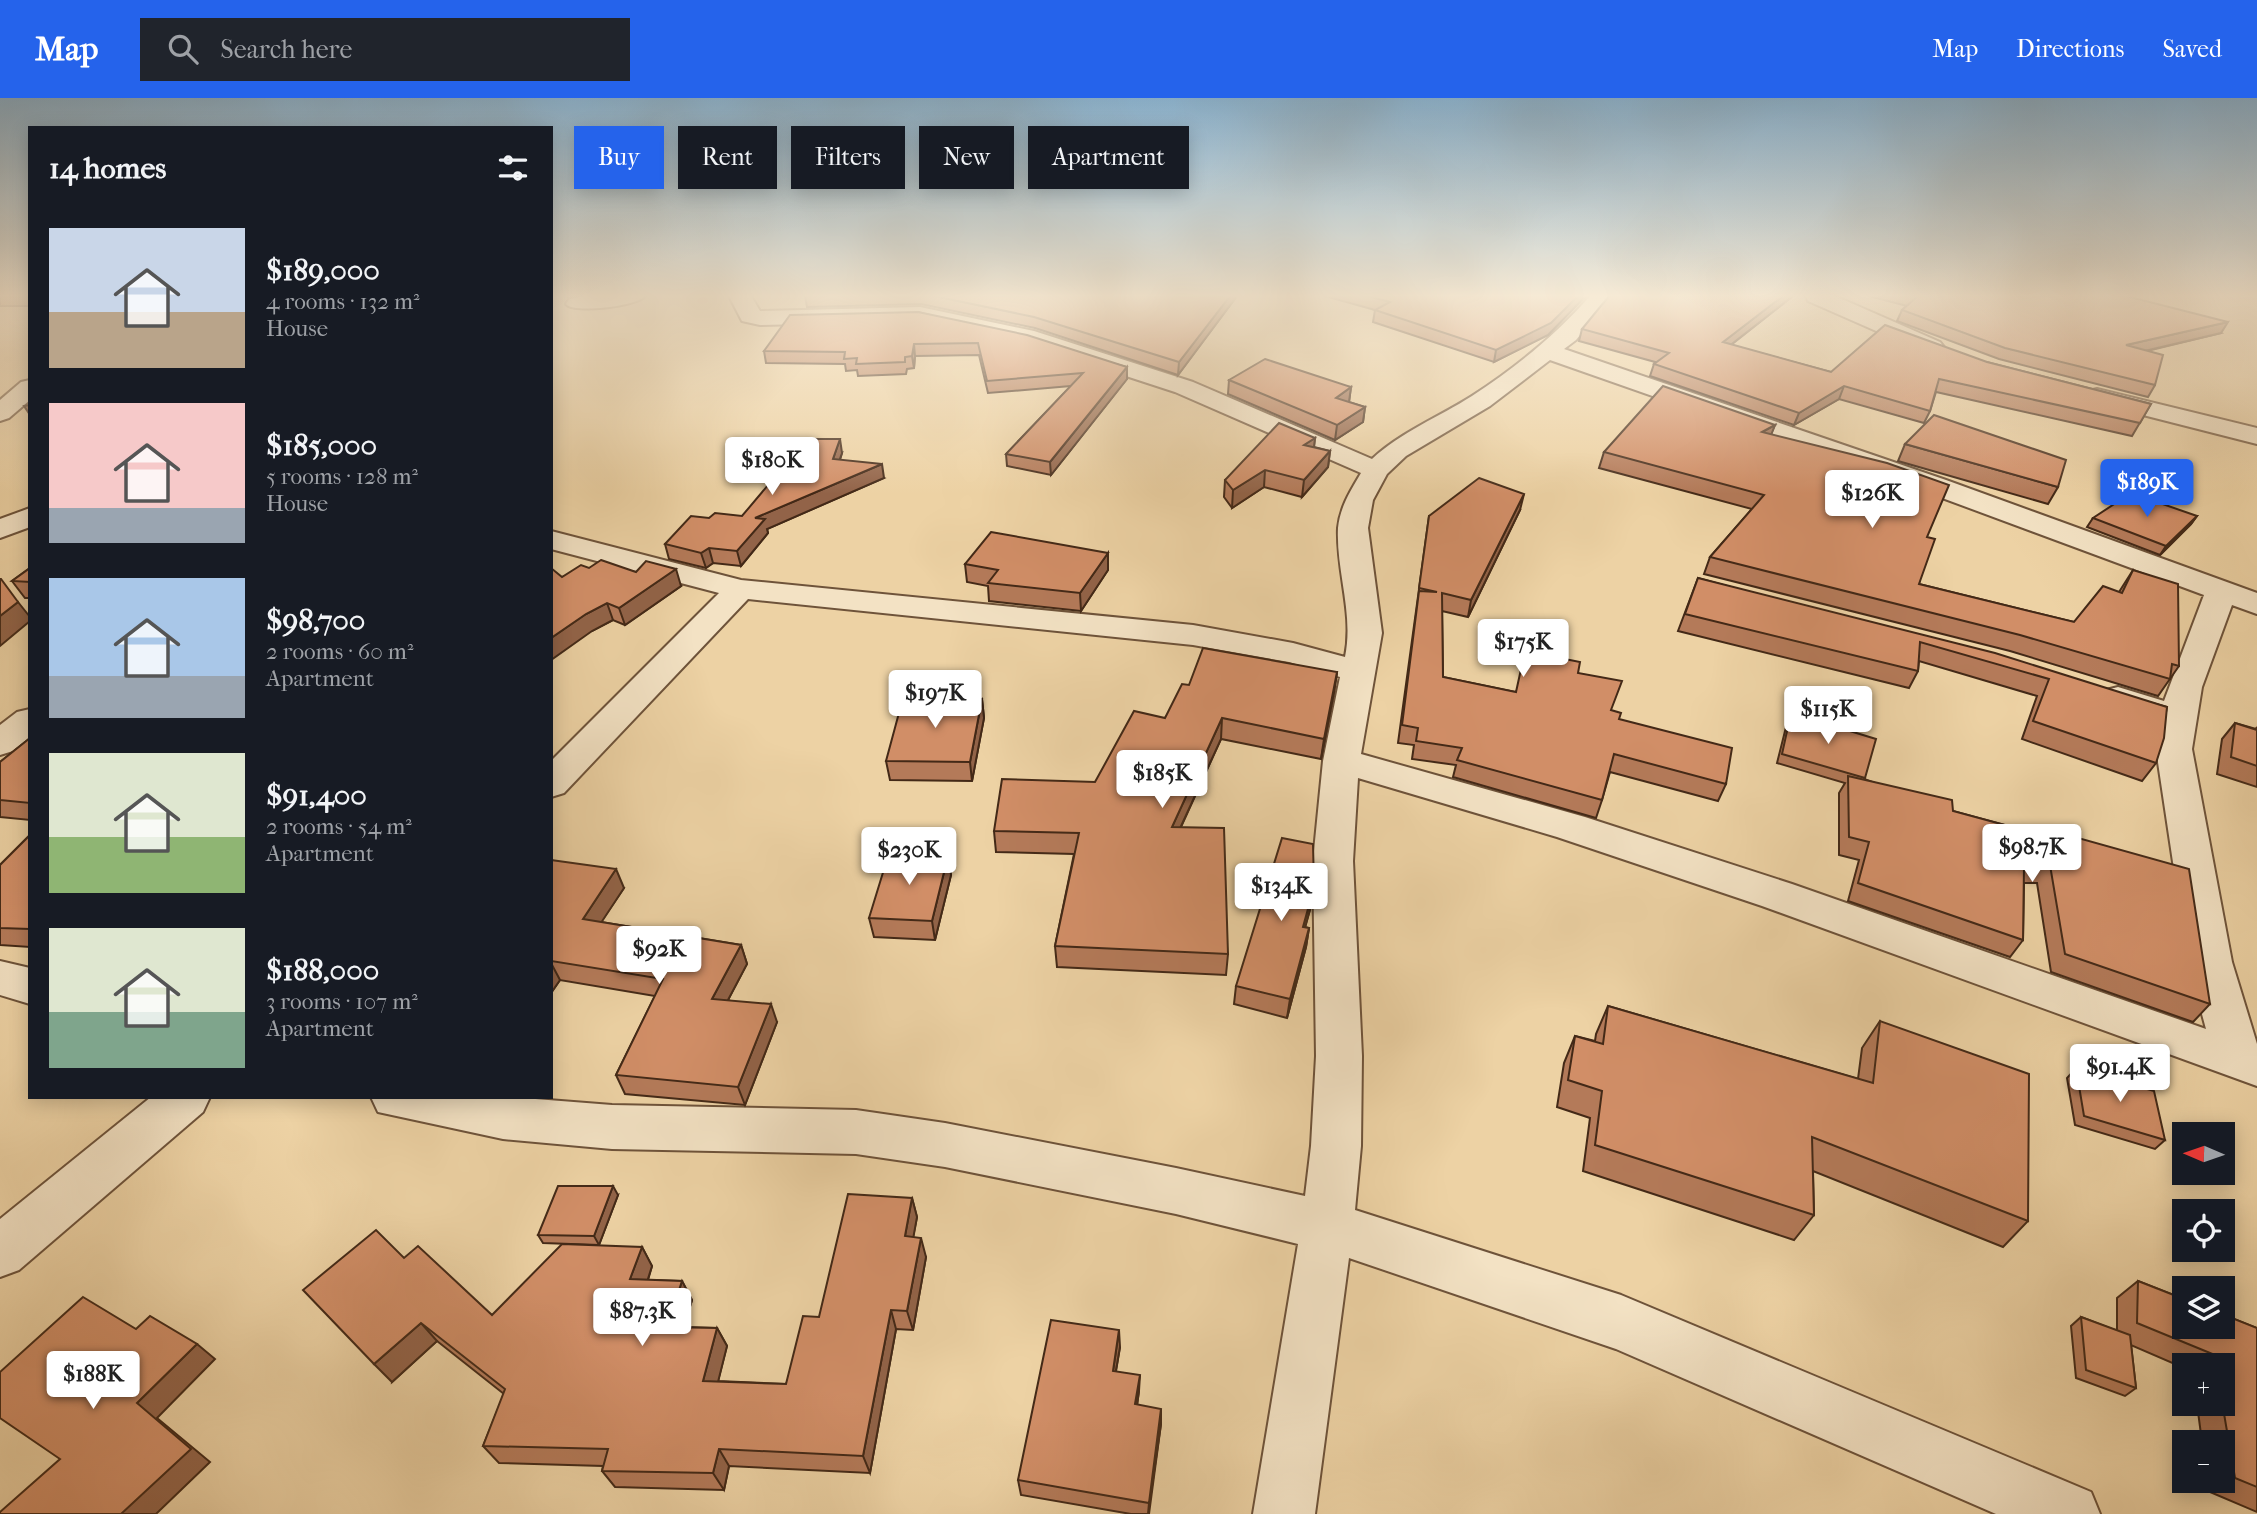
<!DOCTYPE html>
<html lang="en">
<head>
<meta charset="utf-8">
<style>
  :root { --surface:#171b24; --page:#20242c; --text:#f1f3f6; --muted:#9ea1a6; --accent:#2563eb }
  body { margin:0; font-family:"IM FELL French Canon",serif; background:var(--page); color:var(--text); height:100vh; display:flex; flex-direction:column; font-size:26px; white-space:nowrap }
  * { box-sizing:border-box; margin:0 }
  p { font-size:23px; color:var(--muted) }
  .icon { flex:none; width:38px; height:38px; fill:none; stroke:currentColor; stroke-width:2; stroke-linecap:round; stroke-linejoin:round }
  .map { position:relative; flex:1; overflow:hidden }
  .panel { position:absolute; left:28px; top:28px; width:525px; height:973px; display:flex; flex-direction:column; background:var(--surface); border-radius:0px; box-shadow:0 4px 18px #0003 }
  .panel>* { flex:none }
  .banner { position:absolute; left:574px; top:28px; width:665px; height:63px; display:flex; gap:14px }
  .needle { width:46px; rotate:272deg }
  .tools { position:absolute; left:2172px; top:1024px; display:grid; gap:14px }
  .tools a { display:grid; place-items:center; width:63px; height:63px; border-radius:0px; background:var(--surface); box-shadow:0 4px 18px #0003; font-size:35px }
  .price { position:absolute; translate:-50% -60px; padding:0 16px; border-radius:7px; background:#fff; color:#222; font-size:23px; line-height:46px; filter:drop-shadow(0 2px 4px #0008) }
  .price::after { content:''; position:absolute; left:50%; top:42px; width:21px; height:16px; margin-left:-10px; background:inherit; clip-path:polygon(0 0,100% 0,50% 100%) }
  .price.on { background:var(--accent); color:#fff }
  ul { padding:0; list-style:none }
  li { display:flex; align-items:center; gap:21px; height:175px; padding:0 21px }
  li span { display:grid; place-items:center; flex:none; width:196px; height:140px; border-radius:0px; color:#555 }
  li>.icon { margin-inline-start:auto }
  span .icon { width:84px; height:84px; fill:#fffc; stroke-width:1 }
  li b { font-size:30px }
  h2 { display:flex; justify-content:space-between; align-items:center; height:84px; padding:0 21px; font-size:30px }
  .pill { padding:0 24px; border-radius:0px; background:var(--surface); box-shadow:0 4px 18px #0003; font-size:24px; line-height:63px }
  .pill.on { background:var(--accent); color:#fff }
  header { display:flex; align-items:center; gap:42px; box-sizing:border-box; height:98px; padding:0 35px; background:var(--accent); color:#fff }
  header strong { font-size:33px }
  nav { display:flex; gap:38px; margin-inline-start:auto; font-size:24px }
  .search { width:490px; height:63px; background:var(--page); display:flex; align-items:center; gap:18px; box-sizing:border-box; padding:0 24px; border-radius:0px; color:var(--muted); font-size:26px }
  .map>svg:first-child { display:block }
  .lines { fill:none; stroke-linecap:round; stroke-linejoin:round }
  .minor-casing { stroke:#6e533a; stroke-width:4 }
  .minor { fill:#f3e2c4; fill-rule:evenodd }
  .wall { fill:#b47a59; stroke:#432917; stroke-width:2 }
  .shaded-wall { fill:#926348; stroke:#432917; stroke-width:2 }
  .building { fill:#d18e67; stroke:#432917; stroke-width:2 }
</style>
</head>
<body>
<header>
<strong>Map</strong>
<div class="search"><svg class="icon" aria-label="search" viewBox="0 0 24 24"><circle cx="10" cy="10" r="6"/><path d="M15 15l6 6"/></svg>Search here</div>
<nav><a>Map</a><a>Directions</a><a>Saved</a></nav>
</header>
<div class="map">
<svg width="2257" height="1416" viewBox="0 0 2257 1416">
  <rect width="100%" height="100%" fill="#edd2a4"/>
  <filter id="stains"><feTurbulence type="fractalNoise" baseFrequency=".00286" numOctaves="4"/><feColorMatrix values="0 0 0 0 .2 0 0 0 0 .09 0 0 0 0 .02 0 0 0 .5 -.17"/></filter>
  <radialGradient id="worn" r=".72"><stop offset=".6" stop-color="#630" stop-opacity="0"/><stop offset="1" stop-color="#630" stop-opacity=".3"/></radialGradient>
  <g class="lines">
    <defs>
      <g id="minor">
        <path d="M 586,198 L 645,198 C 638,208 573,216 566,206 L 569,201 Z"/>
        <path d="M 729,198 L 751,198 L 760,213 L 920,209 L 1034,233 L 1193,284 L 1372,361 C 1401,334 1439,319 1472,298 C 1515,270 1556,237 1590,198 L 1612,198 L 1576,242 L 1564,251 L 1946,382 L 2257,495 L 2257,516 L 2232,507 L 2202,589 L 2192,651 L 2232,864 L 2257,946 L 2257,988 L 1762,808 L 1557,739 L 1358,680 L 1353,763 L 1362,958 L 1361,1048 L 1355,1112 L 1621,1197 L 2091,1394 L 2100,1416 L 1996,1416 L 1616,1251 L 1349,1160 L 1315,1416 L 1253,1416 L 1298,1146 L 1176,1116 L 945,1069 L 856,1056 L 612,1051 L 503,1041 L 378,1014 L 371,999 L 510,999 L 612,1007 L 856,1012 L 945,1025 L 1176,1070 L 1305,1098 L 1311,1048 L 1316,958 L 1313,763 L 1323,663 L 1340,579 L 1289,564 L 1193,547 L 748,501 L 564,695 L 551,699 L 551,663 L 719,495 L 551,451 L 551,433 L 741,482 L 1193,527 L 1293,545 L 1345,559 C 1354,515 1336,474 1338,430 C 1340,409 1351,392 1361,375 L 1175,294 L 1028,246 L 920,223 L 760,227 L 742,223 ZM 1550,262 L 1926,394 L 2204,497 L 2164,603 L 2118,589 L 2106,592 L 2101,600 L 2106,608 L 2159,625 L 2156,651 L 2188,864 L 2206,931 L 1792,786 L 1585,719 L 1361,656 L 1382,535 L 1368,430 L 1373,402 L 1387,376 L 1406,358 L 1490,308 Z"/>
        <polygon points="1806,198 1835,198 1940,244 1944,249 1940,254 1924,254 1808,203"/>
        <polygon points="30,282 30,302 9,320 0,323 0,302 21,284"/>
        <polygon points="2097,291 2257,330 2257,346 2088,303 2085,298 2088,293"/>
        <polygon points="30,410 30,429 0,440 0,421"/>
        <polygon points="30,611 30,640 13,653 0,657 0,627 17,614"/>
        <polygon points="0,863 30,870 30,906 0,897"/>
        <polygon points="151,999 210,999 203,1014 19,1172 0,1179 0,1121"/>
      </g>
    </defs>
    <use href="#minor" class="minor-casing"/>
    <use href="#minor" class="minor"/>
  </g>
  <g class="wall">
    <rect x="0" y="198" width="30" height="10"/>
    <polygon points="805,198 1237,198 1178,277 1035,230 921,206 807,209"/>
    <polygon points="1325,198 1586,198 1548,237 1494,264 1373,224 1375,212"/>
    <polygon points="1793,198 1731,247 1831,274 1987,264 2151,306 2132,338 1936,294 1930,313 1924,325 1839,301 1794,327 1650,278 1654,266 1655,264 1579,243 1582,231"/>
    <polygon points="1869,198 2126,198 2221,235 2147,253 2155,287 2148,299 1999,261 1897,223 1902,212 1907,208"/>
    <polygon points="918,214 1127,269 1127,281 1051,377 1007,368 1006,356 1071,288 988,295 979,257 915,258 914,270 907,271 906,276 858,278 857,272 846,273 845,266 766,265 764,253"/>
    <polygon points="1229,282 1351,289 1349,304 1365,309 1363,324 1335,342 1228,296"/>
    <polygon points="1775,327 1771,336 1927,439 1919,486 2074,524 2119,494 2133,472 2179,568 2158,598 2010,553 1704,476 1710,459 1752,411 1599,370 1604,354"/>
    <polygon points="1315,340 1314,349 1330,353 1328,369 1302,399 1264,389 1232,410 1224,399 1225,382"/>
    <polygon points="1905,346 2058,389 2048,406 1898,363"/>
    <polygon points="842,355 840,362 884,380 767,431 768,435 741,468 713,465 706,470 669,461 665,446 709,420 742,418"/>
    <polygon points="1520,412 1468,519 1442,513 1443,579 1515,594 1578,575 1619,621 1726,686 1718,703 1610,674 1602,702 1596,720 1453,679 1456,667 1412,661 1414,647 1398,645 1429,418"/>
    <polygon points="2197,418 2191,426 2160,457 2087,429 2093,420"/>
    <polygon points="1108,455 1108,472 1081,513 989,503 988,488 967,484 965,466"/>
    <polygon points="30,470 30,500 25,500 12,483"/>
    <polygon points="589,470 636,474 681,488 625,527 613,522 592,533 562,479"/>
    <polygon points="1698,480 2167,609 2156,665 2142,683 2022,641 2037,598 1919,563 1918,573 1909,590 1678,533"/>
    <polygon points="1337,574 1334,594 1321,661 1221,641 1181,729 1228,856 1226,877 1057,869 1055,848 1074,756 996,754 994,733 1095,684 1165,620 1189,587"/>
    <polygon points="982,601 984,620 972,683 890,682 886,663"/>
    <polygon points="1791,615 1865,680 1864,681 1953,713 2059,742 2064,736 2210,906 2193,924 2051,874 2037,785 2024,785 2023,842 2010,859 1848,803 1859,762 1839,757 1839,695 1845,685 1777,665 1787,625"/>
    <polygon points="2235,625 2256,631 2257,629 2257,689 2217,676 2222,641"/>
    <polygon points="30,640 30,722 0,719 0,664"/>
    <polygon points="30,737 30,849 0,847 0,767"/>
    <polygon points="948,758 951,777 935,842 874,839 869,820"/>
    <polygon points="551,762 624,790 601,824 741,847 747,866 728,902 777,924 745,1007 625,996 616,977 655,898 560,882 551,895"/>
    <polygon points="1311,808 1305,829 1309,830 1306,849 1287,920 1234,906 1236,888"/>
    <polygon points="1608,908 1858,981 1862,950 1880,923 2028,1123 2003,1149 1813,1073 1814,1117 1794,1142 1583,1073 1590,1020 1557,1009 1564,965 1575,938 1595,943 1596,936"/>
    <polygon points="2076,970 2165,1042 2155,1051 2075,1027 2067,980"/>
    <polygon points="618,1097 599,1147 543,1145 538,1137"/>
    <polygon points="912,1100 917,1119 913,1139 926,1159 913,1232 896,1231 870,1375 729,1368 724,1392 615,1389 602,1373 603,1368 499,1365 483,1348 504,1296 437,1243 392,1284 404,1160 492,1217 642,1149 652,1168 648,1182 682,1183 692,1202 684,1229 717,1230 727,1248 718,1283 786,1286 819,1219"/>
    <polygon points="2138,1183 2257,1230 2257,1414 2210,1394 2208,1382 2222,1382 2222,1344 2202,1344 2197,1306 2222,1306 2222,1267 2184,1267 2184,1270 2131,1247 2136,1290 2125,1298 2076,1280 2071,1228 2081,1219 2117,1233 2117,1200"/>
    <polygon points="1120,1249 1116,1273 1139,1293 1137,1307 1161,1326 1149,1416 1131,1416 1021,1397 1018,1382"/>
  </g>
  <g class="shaded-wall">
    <polygon points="1230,198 1237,198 1178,277 1179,264"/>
    <polygon points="1578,198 1586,198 1548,237 1494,264 1496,252"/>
    <polygon points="1783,198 1793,198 1719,256 1723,244"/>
    <polygon points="2228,224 2221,235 2119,259 2126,247"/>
    <polygon points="914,246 915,258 914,270 912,258"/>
    <polygon points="1127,269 1127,281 1051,377 1050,364"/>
    <polygon points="1844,288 1839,301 1794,327 1799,315"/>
    <polygon points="1351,289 1349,304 1334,314 1336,300"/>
    <polygon points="30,307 30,317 24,308"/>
    <polygon points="1365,309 1363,324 1335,342 1337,327"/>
    <polygon points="1775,327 1769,342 1762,334"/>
    <polygon points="1315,340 1313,357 1304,347"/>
    <polygon points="840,341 842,355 835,375 833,361"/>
    <polygon points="1330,353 1328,369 1302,399 1304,382"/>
    <polygon points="882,366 884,380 767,431 768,435 741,468 737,453 755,420"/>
    <polygon points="1265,372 1264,389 1232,410 1233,392"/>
    <polygon points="1524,396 1520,412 1468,519 1471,502"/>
    <polygon points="2197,418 2191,426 2160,457 2166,448"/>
    <polygon points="709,450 713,465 706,470 701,455"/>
    <polygon points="1108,455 1108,472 1081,513 1080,495"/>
    <polygon points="676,471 681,488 625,527 619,510"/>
    <polygon points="18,504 30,519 30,523 0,548 0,518"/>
    <polygon points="607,505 613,522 592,533 551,562 551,540 586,516"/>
    <polygon points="1337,574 1334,594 1321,661 1324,641"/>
    <polygon points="982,601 984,620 972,683 970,664"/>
    <polygon points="1222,620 1221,641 1171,750 1172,729"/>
    <polygon points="948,758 951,777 935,842 932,823"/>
    <polygon points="616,771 624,790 591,840 583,821"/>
    <polygon points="1314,789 1311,808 1300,848 1303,829"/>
    <polygon points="1309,830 1306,849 1287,920 1290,901"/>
    <polygon points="741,847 747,866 719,919 712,901"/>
    <polygon points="551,865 560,882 551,895"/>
    <polygon points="771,906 777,924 745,1007 738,989"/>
    <polygon points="613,1088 618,1097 599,1147 594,1138"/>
    <polygon points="912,1100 917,1119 910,1158 905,1138"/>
    <polygon points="921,1140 926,1159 913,1232 907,1213"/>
    <polygon points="642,1149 652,1168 642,1200 630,1181"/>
    <polygon points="682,1183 692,1202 678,1247 667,1229"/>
    <polygon points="891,1212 896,1231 870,1375 863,1358"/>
    <polygon points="421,1225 437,1243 392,1284 374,1266"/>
    <polygon points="717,1230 727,1248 714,1300 703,1283"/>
    <polygon points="1119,1232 1120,1249 1113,1289 1113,1273"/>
    <polygon points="197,1246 215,1261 157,1320 210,1364 156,1416 121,1416 137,1305"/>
    <polygon points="1140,1277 1139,1293 1135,1322 1135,1306"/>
    <polygon points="1161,1311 1161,1326 1148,1416 1149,1405"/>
    <polygon points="719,1351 729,1368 724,1392 713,1375"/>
  </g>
  <g class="building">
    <polygon points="934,198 1230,198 1179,264 1034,219"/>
    <polygon points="1368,198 1578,198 1551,225 1496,252 1375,212 1390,204"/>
    <polygon points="1609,198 1783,198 1723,244 1831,274 1885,227 1987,264 2151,306 2140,325 1939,281 1930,313 1844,288 1799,315 1654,266 1669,255 1582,231"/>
    <polygon points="1918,198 2126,198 2228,224 2126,247 2163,257 2155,287 2005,250 1902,212"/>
    <polygon points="918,214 1027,237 1127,269 1050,364 1006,356 1083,275 987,283 978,245 914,246 912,258 905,259 905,264 856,266 857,260 844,261 845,254 764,253 790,217"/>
    <polygon points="1265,261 1351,289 1336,300 1365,309 1337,327 1229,282"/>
    <polygon points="1663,288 1775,327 1762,334 1887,365 1949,387 1927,439 1935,441 1919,486 2074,524 2103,488 2122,495 2133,472 2178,486 2179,568 2172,566 2170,581 2020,537 1710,459 1764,397 1604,354"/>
    <polygon points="1934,317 2066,362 2058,389 1905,346"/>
    <polygon points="1279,325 1315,340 1304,347 1330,353 1304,382 1265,372 1233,392 1225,382"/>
    <polygon points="800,341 840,341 833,361 882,366 755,420 765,421 737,453 709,450 701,455 665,446 691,418 709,420 715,415 742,418 795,355"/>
    <polygon points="1479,380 1524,396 1471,502 1442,495 1443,579 1516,594 1525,553 1580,564 1578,575 1622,583 1611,612 1621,615 1619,621 1732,650 1726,686 1614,656 1602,702 1457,662 1462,650 1416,643 1418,630 1402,627 1419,493 1437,494 1419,490 1429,418"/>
    <polygon points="2131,395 2197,418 2166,448 2093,420"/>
    <polygon points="991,434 1108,455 1080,495 988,485 998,472 965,466"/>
    <polygon points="601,462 636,474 646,463 676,471 619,510 607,505 586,516 551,540 551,470 562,479 581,467 589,470"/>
    <polygon points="30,470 30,484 12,483"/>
    <polygon points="1698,480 1995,555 2167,609 2164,640 2156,665 2033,623 2049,581 1920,544 1918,573 1685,516"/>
    <polygon points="0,481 1,481 18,504 0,518"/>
    <polygon points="1203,550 1337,574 1324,641 1222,620 1172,729 1224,730 1228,856 1055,848 1079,735 994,733 1002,681 1095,684 1134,613 1165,620 1182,586 1189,587"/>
    <polygon points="903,600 982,601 970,664 886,663"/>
    <polygon points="1791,615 1876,641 1865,680 1782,656"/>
    <polygon points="2235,625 2257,632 2257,668 2231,659"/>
    <polygon points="30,640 30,705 0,702 0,664"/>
    <polygon points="1848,678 1952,702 1953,713 2064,743 2064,736 2189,771 2210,906 2065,856 2050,767 2024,769 2023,842 1858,785 1869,744 1849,739"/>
    <polygon points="30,737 30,831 0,830 0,767"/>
    <polygon points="1282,740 1313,746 1314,789 1303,829 1309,830 1290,901 1236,888"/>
    <polygon points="889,755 948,758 932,823 869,820"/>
    <polygon points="551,762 616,771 583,821 741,847 712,901 771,906 738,989 616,977 663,881 551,863"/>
    <polygon points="1608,908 1873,985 1880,923 2029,976 2028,1123 1812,1039 1814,1117 1595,1047 1602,993 1568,982 1575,938 1603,946"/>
    <polygon points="2076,970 2154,993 2165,1042 2084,1018"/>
    <polygon points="558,1088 613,1088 594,1138 538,1137"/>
    <polygon points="848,1096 912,1100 905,1138 921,1140 907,1213 891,1212 863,1358 719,1351 713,1375 602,1373 608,1351 483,1348 505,1291 421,1225 374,1266 303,1192 376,1132 404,1160 418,1148 492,1217 562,1146 642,1149 630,1181 682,1183 667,1229 717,1230 703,1283 786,1286 803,1218 819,1219"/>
    <polygon points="2138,1183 2184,1201 2184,1228 2222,1228 2222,1216 2257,1230 2257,1389 2235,1380 2222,1304 2222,1267 2217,1267 2215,1257 2137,1225"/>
    <polygon points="83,1199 136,1231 150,1218 197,1246 137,1305 191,1351 121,1416 0,1416 0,1414 60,1361 0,1320 0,1274"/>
    <polygon points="2081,1219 2130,1237 2136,1290 2086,1272"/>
    <polygon points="1051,1222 1119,1232 1113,1273 1140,1277 1135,1306 1161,1311 1149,1405 1018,1382"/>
  </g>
  <linearGradient id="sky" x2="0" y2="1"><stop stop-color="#8ab4d2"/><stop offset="0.5" stop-color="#f7ebd6"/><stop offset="1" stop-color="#f7ebd6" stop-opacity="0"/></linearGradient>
  <rect width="2257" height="396" fill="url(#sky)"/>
  <rect width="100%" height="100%" filter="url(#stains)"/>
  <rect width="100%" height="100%" fill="url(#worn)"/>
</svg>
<div class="tools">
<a><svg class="needle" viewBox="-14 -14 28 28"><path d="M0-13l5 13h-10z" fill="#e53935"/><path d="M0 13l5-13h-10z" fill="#9ea1a6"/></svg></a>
<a><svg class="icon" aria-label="locate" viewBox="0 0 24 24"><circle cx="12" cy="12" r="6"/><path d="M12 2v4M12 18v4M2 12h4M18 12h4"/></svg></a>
<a><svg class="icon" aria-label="layers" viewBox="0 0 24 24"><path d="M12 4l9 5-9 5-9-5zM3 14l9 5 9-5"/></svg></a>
<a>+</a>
<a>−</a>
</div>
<b class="price" style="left:772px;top:399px">$180K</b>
<b class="price on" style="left:2147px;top:421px">$189K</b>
<b class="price" style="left:1872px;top:432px">$126K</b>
<b class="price" style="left:1523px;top:581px">$175K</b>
<b class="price" style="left:935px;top:632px">$197K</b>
<b class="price" style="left:1828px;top:648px">$115K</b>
<b class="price" style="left:1162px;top:712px">$185K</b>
<b class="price" style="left:2032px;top:786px">$98.7K</b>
<b class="price" style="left:909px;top:789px">$230K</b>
<b class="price" style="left:1281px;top:825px">$134K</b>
<b class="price" style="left:659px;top:888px">$92K</b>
<b class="price" style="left:2120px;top:1006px">$91.4K</b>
<b class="price" style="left:642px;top:1250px">$87.3K</b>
<b class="price" style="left:93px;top:1313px">$188K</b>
<div class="banner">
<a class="pill on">Buy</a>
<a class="pill">Rent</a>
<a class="pill">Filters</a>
<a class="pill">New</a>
<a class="pill">Apartment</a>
</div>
<section class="panel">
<h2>14 homes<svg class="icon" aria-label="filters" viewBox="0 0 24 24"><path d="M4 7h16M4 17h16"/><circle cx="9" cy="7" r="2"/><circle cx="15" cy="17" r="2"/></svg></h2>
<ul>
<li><span style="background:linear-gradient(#c9d6e8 60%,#b9a48a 0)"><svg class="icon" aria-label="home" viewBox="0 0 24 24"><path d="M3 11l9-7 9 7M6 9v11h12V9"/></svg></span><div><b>$189,000</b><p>4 rooms · 132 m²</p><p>House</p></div></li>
<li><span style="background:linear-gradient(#f6c9c9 75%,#9aa5b1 0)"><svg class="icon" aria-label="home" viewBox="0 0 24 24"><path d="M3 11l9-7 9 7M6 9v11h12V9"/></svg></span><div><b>$185,000</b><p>5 rooms · 128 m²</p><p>House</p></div></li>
<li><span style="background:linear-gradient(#a9c7e8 70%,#9aa5b1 0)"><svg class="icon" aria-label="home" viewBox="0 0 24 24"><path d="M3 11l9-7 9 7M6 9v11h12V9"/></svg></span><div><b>$98,700</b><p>2 rooms · 60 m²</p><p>Apartment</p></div></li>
<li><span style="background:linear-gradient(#dfe7d0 60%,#8fb573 0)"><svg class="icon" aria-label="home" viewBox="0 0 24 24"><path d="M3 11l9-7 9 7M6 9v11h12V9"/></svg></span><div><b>$91,400</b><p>2 rooms · 54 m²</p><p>Apartment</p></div></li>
<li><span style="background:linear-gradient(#dfe7d0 60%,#7fa58c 0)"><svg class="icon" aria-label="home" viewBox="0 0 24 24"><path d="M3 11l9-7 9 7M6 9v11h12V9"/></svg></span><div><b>$188,000</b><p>3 rooms · 107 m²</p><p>Apartment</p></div></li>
</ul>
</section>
</div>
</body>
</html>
